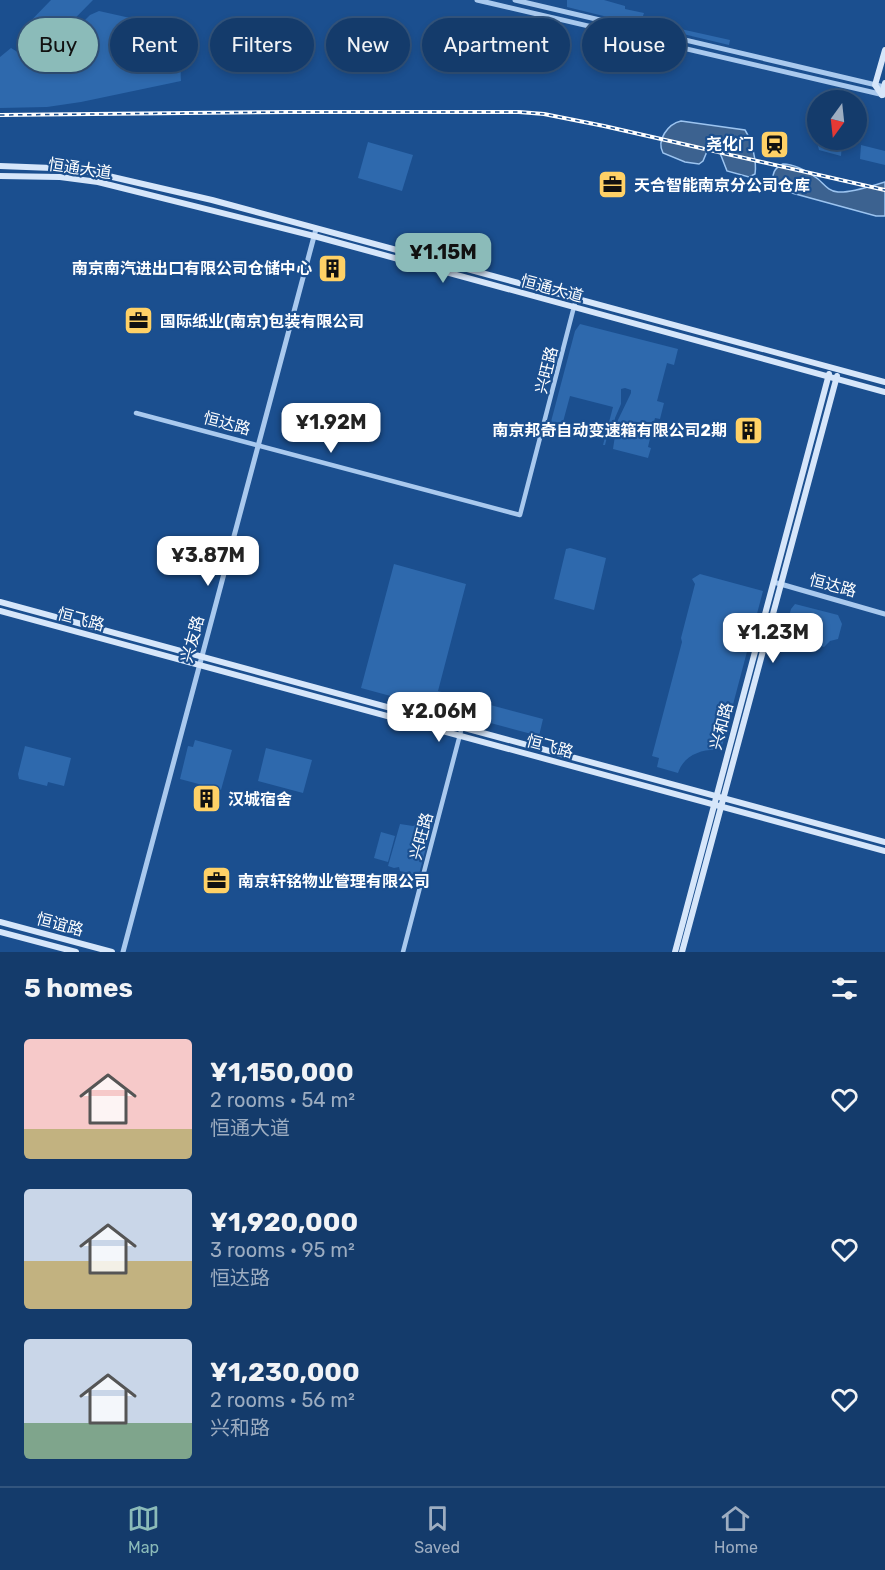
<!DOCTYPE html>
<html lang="en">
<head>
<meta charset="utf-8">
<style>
  :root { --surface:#143b6b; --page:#1d4271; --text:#f1f3f6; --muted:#9dadc1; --line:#33557e; --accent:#8bbbb9 }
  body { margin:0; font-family:Rubik,"Noto Sans SC",sans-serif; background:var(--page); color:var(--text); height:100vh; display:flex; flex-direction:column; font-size:22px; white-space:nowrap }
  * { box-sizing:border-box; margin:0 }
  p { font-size:20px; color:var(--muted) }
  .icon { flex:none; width:33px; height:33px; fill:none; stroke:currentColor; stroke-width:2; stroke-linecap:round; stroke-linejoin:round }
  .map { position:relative; height:952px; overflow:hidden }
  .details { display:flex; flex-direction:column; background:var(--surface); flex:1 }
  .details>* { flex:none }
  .hud { position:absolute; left:18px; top:18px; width:849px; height:54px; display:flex; gap:12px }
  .needle { width:39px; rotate:195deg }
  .buttons { position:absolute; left:807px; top:90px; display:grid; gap:12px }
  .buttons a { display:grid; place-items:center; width:60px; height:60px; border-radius:50%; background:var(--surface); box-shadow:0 3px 9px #0003,0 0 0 2px var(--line); font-size:30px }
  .price { position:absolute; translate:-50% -51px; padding:0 14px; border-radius:12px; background:#fff; color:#222; font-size:20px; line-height:39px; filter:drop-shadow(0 2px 3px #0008) }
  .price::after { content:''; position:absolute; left:50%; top:36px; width:18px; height:14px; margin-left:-9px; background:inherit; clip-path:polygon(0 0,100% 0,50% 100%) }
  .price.active { background:var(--accent); color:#111 }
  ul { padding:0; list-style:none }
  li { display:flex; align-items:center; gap:18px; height:150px; padding:0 24px }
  li span { display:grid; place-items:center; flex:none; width:168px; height:120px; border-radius:6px; color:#555 }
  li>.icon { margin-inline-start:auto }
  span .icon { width:72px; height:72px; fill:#fffc; stroke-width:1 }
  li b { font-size:26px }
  h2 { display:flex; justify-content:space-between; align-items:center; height:72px; padding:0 24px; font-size:26px }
  .chip { padding:0 21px; border-radius:27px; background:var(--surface); box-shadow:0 3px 9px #0003,0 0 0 2px var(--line); font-size:21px; line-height:54px }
  .chip.active { background:var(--accent); color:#111 }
  .dock { display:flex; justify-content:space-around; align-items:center; height:84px; border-top:2px solid var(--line); background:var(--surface); font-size:16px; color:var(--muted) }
  .dock a { display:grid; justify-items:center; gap:3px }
  .dock .active { color:var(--accent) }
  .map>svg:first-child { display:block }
  .green { fill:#2e69ad }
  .water { fill:#3c6290; stroke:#9cc4f0; stroke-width:1.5 }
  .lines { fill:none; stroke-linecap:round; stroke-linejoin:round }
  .minor { stroke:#a9c9ee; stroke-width:4.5 }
  .tertiary { stroke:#a9c9ee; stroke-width:5 }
  .secondary { stroke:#d6e6fa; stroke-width:6 }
  .rail-casing { stroke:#fff; stroke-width:4 }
  .rail { stroke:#1b4f8f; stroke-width:1.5; stroke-dasharray:4.5; stroke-linecap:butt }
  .labels { text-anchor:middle; stroke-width:4.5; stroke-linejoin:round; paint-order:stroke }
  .poi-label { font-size:16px; font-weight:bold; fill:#fff; stroke:#1b4f8f; text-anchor:start }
  .street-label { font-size:16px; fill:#fff; stroke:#1b4f8f }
</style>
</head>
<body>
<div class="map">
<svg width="885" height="952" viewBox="0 0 885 952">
  <rect width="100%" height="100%" fill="#1b4f8f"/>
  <g class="green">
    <polygon points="51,0 93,0 41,53 36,53 20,39 21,31"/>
    <polygon points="567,0 604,0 625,6 625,9 644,13 640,25 567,7"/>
    <path d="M 99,11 L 166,26 C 184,35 180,63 181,81 L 81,102 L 47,107 L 0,108 L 0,57 L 11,48 L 37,64 L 44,61 L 90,15 Z"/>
    <polygon points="658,24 730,40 729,45 658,28"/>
    <polygon points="439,47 451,50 456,72 447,73 443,71"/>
    <polygon points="455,50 475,55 477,61 474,67 461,71"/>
    <polygon points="816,138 818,140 826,140 842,144 841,156 819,150"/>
    <polygon points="368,142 413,155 402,191 358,178"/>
    <polygon points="861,145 885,151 885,165 860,159"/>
    <polygon points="580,324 678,349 674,365 667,363 657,401 664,403 660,419 655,418 648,447 651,448 648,458 613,449 617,422 631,393 631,390 625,388 621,389 621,404 615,418 614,429 607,437 605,445 603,445 613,407 570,396 560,433 554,435 548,433 575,331"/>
    <polygon points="570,548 606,558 594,610 554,599 566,549"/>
    <polygon points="394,564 466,584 438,691 543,719 539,736 361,688"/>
    <path d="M 700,574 L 763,591 L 721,750 C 704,748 684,754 678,773 L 657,767 L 659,758 L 652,756 L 682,642 L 681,638 L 695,584 L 692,579 Z"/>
    <polygon points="795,604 838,615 842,624 838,639 830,641 824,647 786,637 784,633 791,609"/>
    <polygon points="195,740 232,750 221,790 180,779 188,746 193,747"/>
    <polygon points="25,746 71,758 64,786 48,782 47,786 19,779 18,774"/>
    <polygon points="266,748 312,760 303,793 258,781"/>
    <path d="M 428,819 L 433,821 L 419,874 C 413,875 406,873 400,871 L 399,867 L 394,868 L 388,866 L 400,824 L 413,826 Z"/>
    <polygon points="381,832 395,836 388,862 374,858"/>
  </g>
  <g class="water">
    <path d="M 681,121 L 745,130 C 752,141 757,162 755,174 L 749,177 L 727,171 L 720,153 L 716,149 L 708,149 L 703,161 L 699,164 L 685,162 L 663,153 C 656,140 668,124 681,121 Z"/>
    <path d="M 783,164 C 795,164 807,171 818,179 C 824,184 828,191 838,192 C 852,193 871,186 885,182 L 885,216 L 876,216 L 781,190 L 773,183 C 772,174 774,168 783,164 Z"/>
  </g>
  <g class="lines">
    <g class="minor">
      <polyline points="136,413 520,515 576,299"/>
      <polyline points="403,952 462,727"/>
    </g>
    <g class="tertiary">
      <polyline points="477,0 884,95"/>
      <polyline points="515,0 885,87"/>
      <polyline points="777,583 885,614"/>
      <polyline points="123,952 316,229"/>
    </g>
    <g class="secondary">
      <polyline points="882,95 875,85 885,50"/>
      <polyline points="882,95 885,83"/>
      <polyline points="0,166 78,169 212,200 885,382"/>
      <polyline points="0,176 60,177 98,182 314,236 885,392"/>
      <polyline points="0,602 885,842"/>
      <polyline points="0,611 885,851"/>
      <polyline points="0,922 112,952"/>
      <polyline points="0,932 76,952"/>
      <polyline points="675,952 829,374"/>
      <polyline points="682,952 837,376"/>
    </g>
    <defs>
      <polyline id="rail" points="0,115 290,112 519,112 544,114 604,126 885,190"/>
    </defs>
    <use href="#rail" class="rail-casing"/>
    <use href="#rail" class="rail"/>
  </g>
  <defs>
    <symbol id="station-square" viewBox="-11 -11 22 22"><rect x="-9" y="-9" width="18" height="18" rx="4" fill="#ffd166" stroke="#1b4f8f"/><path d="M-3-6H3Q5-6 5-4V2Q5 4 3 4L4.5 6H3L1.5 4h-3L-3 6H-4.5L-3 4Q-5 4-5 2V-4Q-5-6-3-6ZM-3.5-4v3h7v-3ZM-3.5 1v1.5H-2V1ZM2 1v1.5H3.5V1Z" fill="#111"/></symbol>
    <symbol id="office-square" viewBox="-11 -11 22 22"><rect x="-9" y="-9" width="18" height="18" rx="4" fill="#ffd166" stroke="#1b4f8f"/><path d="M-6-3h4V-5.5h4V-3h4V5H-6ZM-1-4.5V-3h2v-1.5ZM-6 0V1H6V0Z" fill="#111"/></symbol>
    <symbol id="building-square" viewBox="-11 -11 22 22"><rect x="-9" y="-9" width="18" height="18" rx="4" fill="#ffd166" stroke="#1b4f8f"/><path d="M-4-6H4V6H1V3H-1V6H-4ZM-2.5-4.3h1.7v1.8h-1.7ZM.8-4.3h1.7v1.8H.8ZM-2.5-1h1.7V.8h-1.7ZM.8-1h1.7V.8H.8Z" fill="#111"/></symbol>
  </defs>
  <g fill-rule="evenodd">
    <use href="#station-square" x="758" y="128" width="33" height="33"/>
    <use href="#office-square" x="596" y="168" width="33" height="33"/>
    <use href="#building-square" x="316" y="252" width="33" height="33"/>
    <use href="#office-square" x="122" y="304" width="33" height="33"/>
    <use href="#building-square" x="732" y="414" width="33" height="33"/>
    <use href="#building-square" x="190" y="782" width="33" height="33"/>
    <use href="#office-square" x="200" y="864" width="33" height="33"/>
  </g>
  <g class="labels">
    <g class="poi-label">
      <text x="754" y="150" text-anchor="end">尧化门</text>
      <text x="634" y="191">天合智能南京分公司仓库</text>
      <text x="312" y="274" text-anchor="end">南京南汽进出口有限公司仓储中心</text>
      <text x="160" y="327">国际纸业(南京)包装有限公司</text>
      <text x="727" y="436" text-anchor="end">南京邦奇自动变速箱有限公司2期</text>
      <text x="228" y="805">汉城宿舍</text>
      <text x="238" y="887">南京轩铭物业管理有限公司</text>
    </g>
    <g class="street-label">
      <text transform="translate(80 168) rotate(8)" y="6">恒通大道</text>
      <text transform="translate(552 288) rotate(15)" y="6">恒通大道</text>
      <text transform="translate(546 370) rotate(-76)" y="6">兴旺路</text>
      <text transform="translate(227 423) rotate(15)" y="6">恒达路</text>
      <text transform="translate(833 585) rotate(15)" y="6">恒达路</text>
      <text transform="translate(81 619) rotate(15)" y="6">恒飞路</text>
      <text transform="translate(192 639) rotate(-75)" y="6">兴友路</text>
      <text transform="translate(721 726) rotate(-75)" y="6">兴和路</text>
      <text transform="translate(550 746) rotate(15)" y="6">恒飞路</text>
      <text transform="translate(421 836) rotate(-75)" y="6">兴旺路</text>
      <text transform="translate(60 924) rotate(15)" y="6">恒谊路</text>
    </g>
  </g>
</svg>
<div class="buttons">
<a><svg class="needle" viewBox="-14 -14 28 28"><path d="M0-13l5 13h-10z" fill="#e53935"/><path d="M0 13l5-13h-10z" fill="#9dadc1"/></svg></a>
</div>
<b class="price active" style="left:443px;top:284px">¥1.15M</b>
<b class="price" style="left:331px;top:454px">¥1.92M</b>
<b class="price" style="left:208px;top:587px">¥3.87M</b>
<b class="price" style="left:773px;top:664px">¥1.23M</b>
<b class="price" style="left:439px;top:743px">¥2.06M</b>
<div class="hud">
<a class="chip active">Buy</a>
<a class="chip">Rent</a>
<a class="chip">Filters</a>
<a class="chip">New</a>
<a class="chip">Apartment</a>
<a class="chip">House</a>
</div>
</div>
<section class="details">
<h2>5 homes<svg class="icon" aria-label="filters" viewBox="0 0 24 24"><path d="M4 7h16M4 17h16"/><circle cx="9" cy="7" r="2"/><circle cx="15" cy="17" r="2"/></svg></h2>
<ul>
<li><span style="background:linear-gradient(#f6c9c9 75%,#c2b280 0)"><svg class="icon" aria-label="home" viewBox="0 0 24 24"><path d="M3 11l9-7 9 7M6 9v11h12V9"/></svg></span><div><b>¥1,150,000</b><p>2 rooms · 54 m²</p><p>恒通大道</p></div><svg class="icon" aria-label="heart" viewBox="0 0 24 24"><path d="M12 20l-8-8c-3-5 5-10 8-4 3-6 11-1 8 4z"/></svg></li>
<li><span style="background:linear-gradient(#c9d6e8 60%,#c2b280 0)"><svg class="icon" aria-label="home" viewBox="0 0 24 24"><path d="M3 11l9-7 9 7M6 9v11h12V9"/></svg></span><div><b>¥1,920,000</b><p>3 rooms · 95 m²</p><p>恒达路</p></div><svg class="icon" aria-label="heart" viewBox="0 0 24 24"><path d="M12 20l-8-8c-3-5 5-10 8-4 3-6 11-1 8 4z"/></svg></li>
<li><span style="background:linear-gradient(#c9d6e8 70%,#7fa58c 0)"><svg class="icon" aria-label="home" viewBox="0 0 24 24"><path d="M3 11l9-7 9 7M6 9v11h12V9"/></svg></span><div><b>¥1,230,000</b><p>2 rooms · 56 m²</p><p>兴和路</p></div><svg class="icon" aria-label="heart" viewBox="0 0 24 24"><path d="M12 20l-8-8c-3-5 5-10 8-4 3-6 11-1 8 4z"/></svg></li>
</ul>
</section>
<nav class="dock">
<a class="active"><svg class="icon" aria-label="map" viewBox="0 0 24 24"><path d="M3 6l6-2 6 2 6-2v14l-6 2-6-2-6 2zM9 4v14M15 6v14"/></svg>Map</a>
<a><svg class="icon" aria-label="saved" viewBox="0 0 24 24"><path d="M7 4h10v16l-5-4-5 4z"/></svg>Saved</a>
<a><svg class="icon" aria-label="home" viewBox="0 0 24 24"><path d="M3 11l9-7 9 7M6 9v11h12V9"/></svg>Home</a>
</nav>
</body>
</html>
